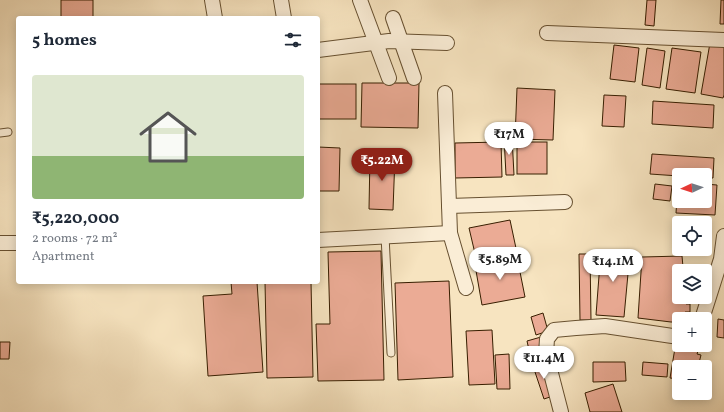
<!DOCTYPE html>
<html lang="en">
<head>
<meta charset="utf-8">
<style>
  :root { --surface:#fff; --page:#f6f6f7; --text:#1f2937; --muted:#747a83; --accent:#8f2418 }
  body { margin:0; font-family:Vollkorn,serif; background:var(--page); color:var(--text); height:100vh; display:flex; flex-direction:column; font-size:15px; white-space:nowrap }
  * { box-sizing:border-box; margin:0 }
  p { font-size:13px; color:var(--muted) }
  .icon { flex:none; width:22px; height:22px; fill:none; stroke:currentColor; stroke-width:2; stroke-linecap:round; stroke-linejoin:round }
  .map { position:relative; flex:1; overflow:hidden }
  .panel { position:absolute; left:16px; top:16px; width:304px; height:268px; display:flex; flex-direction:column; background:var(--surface); border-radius:4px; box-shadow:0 2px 10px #0003 }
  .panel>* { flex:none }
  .needle { width:26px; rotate:266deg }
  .buttons { position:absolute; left:672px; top:168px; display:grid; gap:8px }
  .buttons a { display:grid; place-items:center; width:40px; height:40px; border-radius:4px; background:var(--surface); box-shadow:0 2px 10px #0003; font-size:20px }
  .price { position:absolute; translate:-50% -34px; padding:0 9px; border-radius:14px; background:#fff; color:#222; font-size:13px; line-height:26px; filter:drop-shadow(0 1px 2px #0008) }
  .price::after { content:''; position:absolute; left:50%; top:24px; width:12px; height:9px; margin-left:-6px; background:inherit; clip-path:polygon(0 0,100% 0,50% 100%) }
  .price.active { background:var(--accent); color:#fff }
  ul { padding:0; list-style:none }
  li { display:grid; align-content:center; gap:8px; height:212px; padding:0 16px }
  li span { display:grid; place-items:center; height:124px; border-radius:4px; color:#555 }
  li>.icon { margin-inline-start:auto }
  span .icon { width:72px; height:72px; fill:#fffc; stroke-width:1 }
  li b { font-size:17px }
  h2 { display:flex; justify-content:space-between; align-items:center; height:48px; padding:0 16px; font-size:17px }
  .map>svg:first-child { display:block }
  .building { fill:#ebab95; stroke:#371e00 }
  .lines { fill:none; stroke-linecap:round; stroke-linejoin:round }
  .lane-casing { stroke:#675030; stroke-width:9 }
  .street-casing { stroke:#675030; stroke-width:16 }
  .lane { stroke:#faedd6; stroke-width:7 }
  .street { stroke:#faedd6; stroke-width:14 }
</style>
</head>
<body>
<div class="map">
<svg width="724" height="412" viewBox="0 0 724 412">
  <rect width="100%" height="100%" fill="#f7e4c0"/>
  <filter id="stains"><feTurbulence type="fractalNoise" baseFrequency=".005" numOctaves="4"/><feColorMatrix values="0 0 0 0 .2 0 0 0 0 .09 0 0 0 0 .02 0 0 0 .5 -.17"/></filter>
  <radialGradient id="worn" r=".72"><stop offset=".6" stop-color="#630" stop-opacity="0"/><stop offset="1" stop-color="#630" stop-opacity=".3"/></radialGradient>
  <g class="building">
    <rect x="61" y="0" width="32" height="18"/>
    <polygon points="647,0 656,0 654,26 645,25"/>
    <polygon points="721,0 724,0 724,24 720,24"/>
    <polygon points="710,43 724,45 724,95 723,98 701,94"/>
    <polygon points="614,45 639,48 635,82 610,79"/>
    <polygon points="647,48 665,51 660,88 642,85"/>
    <polygon points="672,48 701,52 695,93 666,89"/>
    <polygon points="362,83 419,83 418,128 361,127"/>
    <rect x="319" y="84" width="37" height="35"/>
    <polygon points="517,88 555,90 553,140 515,139"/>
    <polygon points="604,95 626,96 624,127 602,126"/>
    <polygon points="653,101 714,105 713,128 652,124"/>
    <polygon points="504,137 512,137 514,175 506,175"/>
    <polygon points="501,142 502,177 455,178 455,143"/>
    <rect x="517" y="142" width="30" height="32"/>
    <polygon points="318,147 340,148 339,191 318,191"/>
    <polygon points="652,154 714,158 713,178 705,178 705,175 679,175 679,176 650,174"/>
    <polygon points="370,155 395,156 393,210 369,209"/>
    <polygon points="678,183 679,201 705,201 705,184 717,185 715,215 676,213"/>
    <polygon points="655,184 672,186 670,201 653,199"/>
    <polygon points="510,220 517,253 477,262 469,228"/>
    <polygon points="601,250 630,252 624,317 596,315"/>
    <polygon points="381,251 384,380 318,381 316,324 330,324 328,252"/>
    <polygon points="579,254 590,254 591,320 580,320"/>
    <polygon points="682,256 683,267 692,267 692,271 679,271 679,297 684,297 684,300 685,300 686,304 690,304 690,312 685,312 686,319 679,319 679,322 671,322 638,318 642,257"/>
    <polygon points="517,257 525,297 482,305 475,265"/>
    <polygon points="449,281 453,377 398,380 395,283"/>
    <polygon points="231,282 257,282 263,372 208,376 203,296 232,294"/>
    <polygon points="265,282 311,282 313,377 267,378"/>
    <polygon points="543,313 548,331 536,335 531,317"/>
    <polygon points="718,319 724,320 724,338 717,337"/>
    <polygon points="492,330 495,384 469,385 466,331"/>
    <polygon points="541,337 545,356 531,359 527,341"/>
    <polygon points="0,342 10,342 9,359 0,359"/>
    <polygon points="676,342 679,343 679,345 700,345 697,354 701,355 698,367 679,367 679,379 670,378"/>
    <polygon points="509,354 510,389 497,389 495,355"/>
    <polygon points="545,362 556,395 544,399 533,366"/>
    <polygon points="593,362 625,362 626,381 593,382"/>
    <polygon points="643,362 668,364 667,377 642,375"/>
    <polygon points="613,384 622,412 590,412 585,393"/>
  </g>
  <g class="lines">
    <defs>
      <g id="lane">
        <polyline points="0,133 8,132"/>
        <polyline points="385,236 391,353"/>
      </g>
      <g id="street">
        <polyline points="212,0 215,18"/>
        <polyline points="281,0 284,18"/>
        <polyline points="360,0 389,78"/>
        <polyline points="393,18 414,78"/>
        <polyline points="547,33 724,40"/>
        <polyline points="318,50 389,41 447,43"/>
        <polyline points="445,93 450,233 466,288"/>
        <polyline points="449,206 565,202"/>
        <polyline points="318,240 450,233"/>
        <polyline points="0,243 18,243"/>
        <polyline points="702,319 721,259 724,236"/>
        <polyline points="561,412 546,354 547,339 554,330 576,328 605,326 679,337"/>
      </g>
    </defs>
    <use href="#lane" class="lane-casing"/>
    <use href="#street" class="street-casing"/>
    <use href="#lane" class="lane"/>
    <use href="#street" class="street"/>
  </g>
  <rect width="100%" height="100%" filter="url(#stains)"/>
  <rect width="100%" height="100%" fill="url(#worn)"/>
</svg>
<div class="buttons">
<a><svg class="needle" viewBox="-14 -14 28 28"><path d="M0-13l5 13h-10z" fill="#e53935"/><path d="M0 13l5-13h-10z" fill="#747a83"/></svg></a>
<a><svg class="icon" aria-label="locate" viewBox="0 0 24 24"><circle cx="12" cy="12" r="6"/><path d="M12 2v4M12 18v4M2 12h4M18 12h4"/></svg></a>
<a><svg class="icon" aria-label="layers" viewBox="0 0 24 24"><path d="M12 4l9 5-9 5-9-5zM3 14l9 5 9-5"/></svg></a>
<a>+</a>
<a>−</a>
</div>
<b class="price" style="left:509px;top:156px">₹17M</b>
<b class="price active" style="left:382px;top:182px">₹5.22M</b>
<b class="price" style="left:500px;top:281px">₹5.89M</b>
<b class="price" style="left:613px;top:283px">₹14.1M</b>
<b class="price" style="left:544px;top:380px">₹11.4M</b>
<section class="panel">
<h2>5 homes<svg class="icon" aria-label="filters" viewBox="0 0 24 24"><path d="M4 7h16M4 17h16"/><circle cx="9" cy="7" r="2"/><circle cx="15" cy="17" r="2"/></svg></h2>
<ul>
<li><span style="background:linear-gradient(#dfe7d0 65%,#8fb573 0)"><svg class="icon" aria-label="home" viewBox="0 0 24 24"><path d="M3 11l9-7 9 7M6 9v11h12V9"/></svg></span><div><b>₹5,220,000</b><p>2 rooms · 72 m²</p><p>Apartment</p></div></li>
</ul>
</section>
</div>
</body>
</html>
